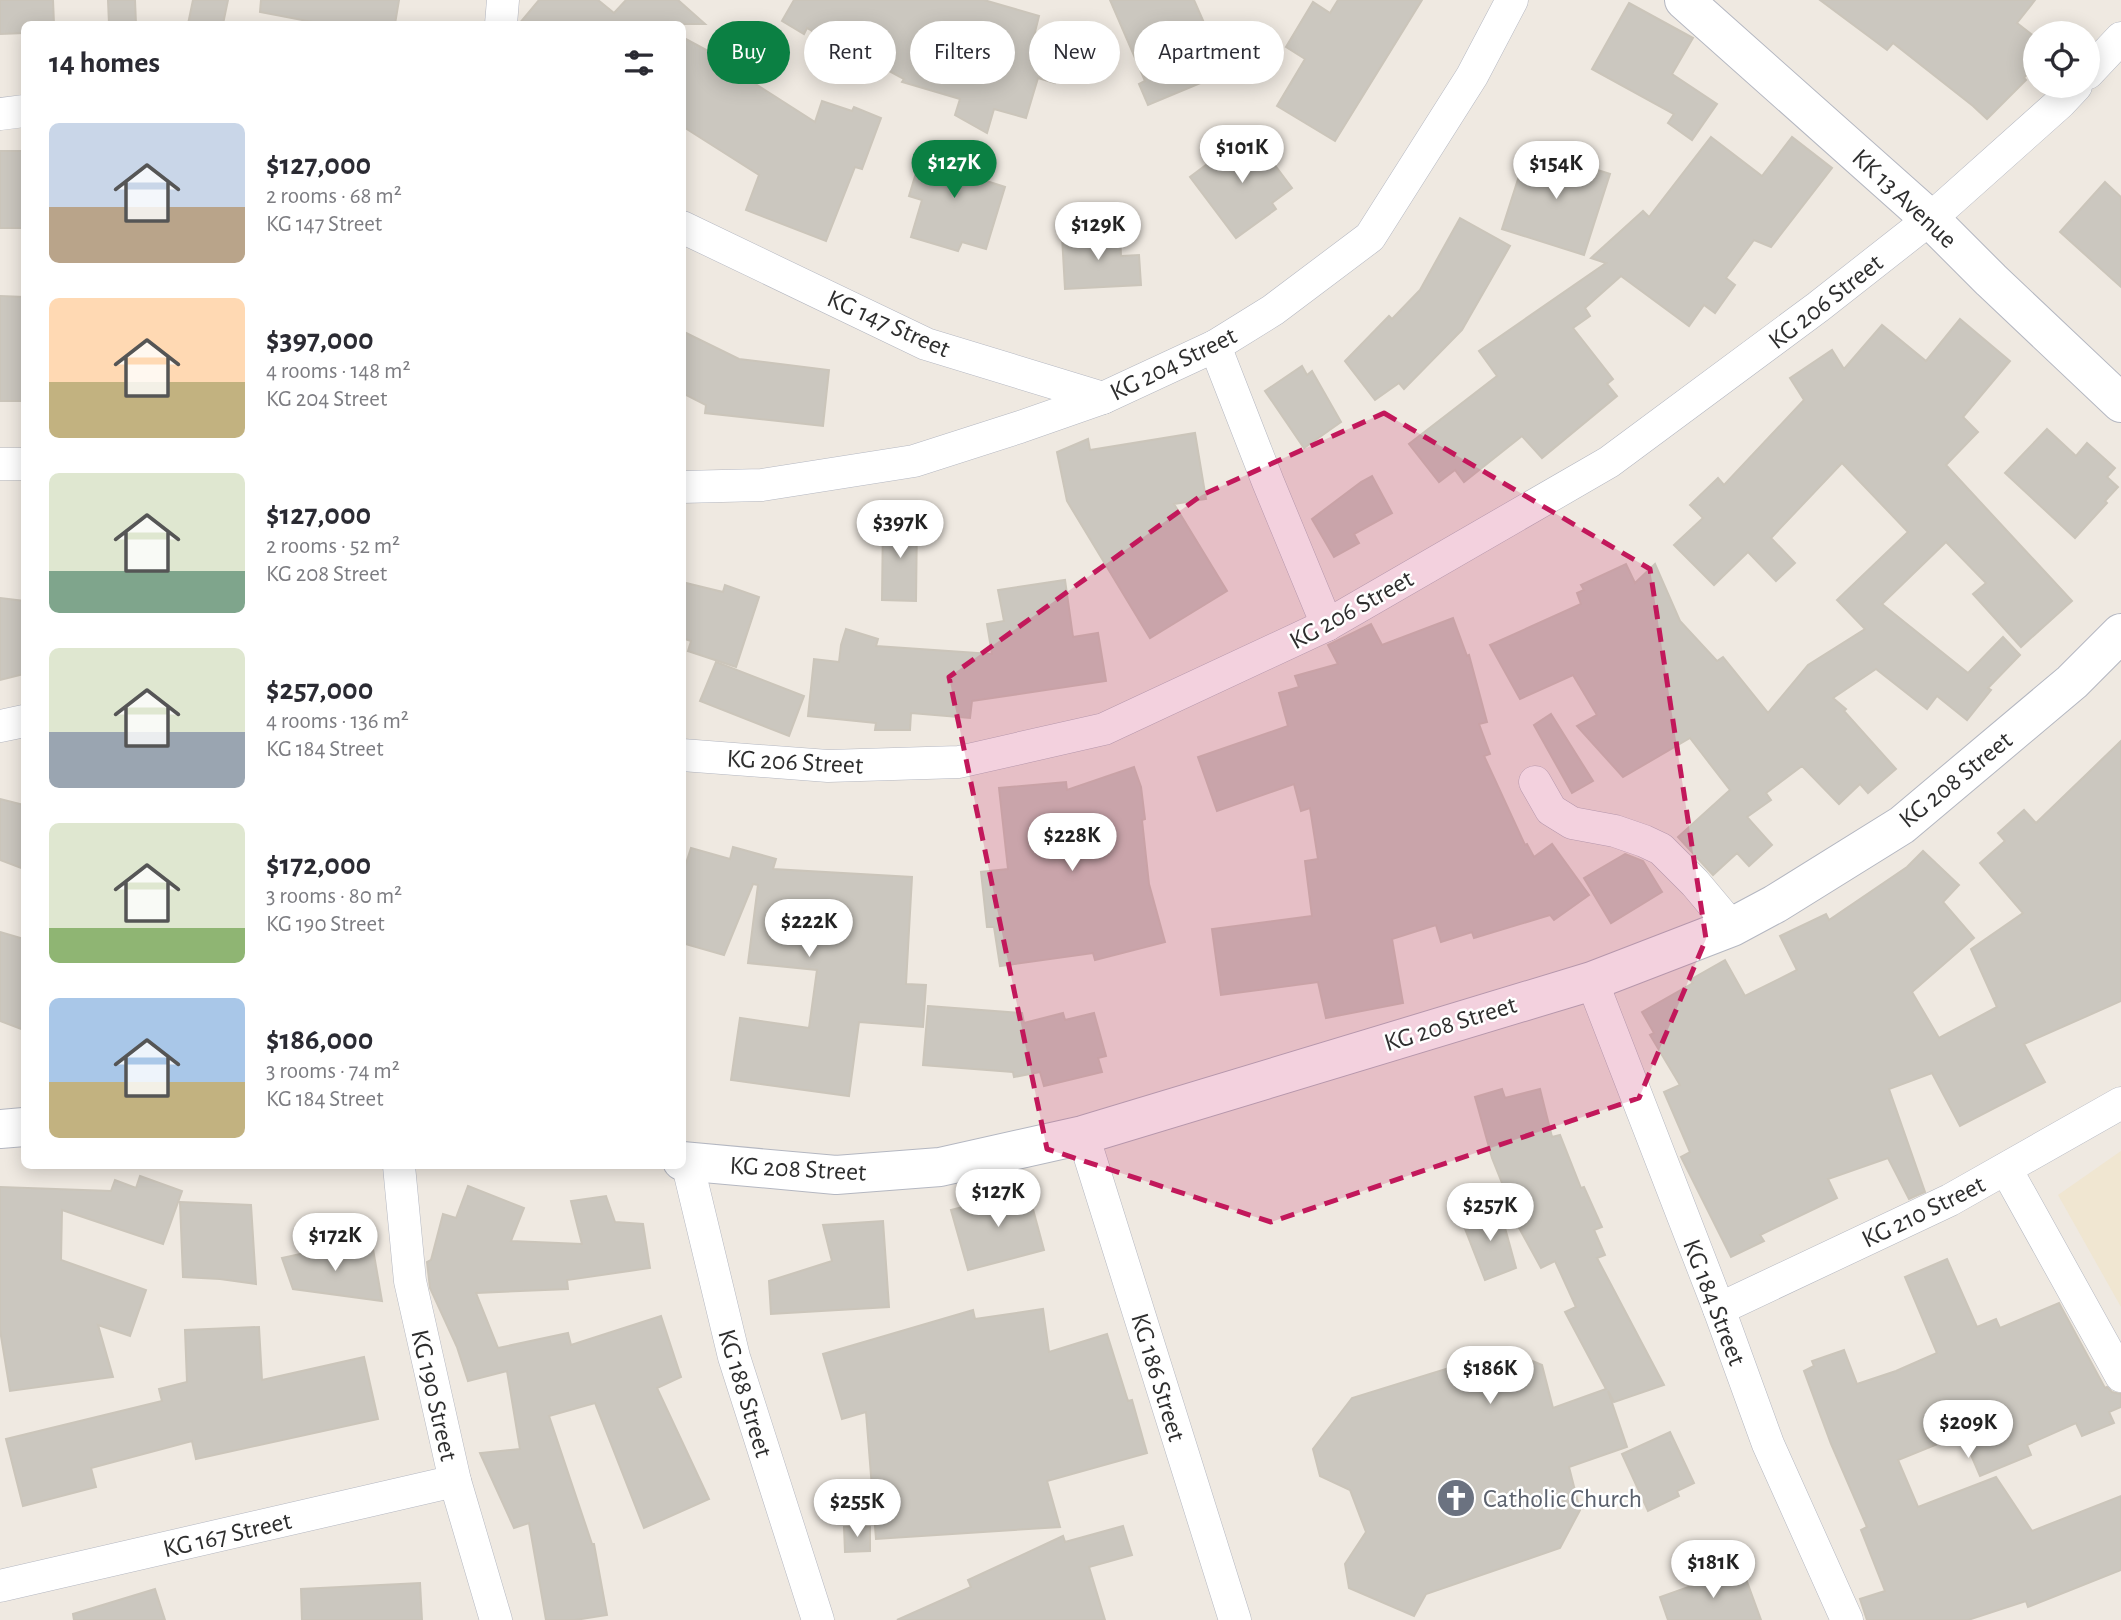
<!DOCTYPE html>
<html lang="en">
<head>
<meta charset="utf-8">
<style>
  :root { --surface:#fff; --page:#f2f2f3; --text:#2b2b33; --muted:#7c7c81; --accent:#0b8043 }
  body { margin:0; font-family:"Alegreya Sans",sans-serif; background:var(--page); color:var(--text); height:100vh; display:flex; flex-direction:column; font-size:26px; white-space:nowrap }
  * { box-sizing:border-box; margin:0 }
  p { font-size:23px; color:var(--muted) }
  .icon { flex:none; width:38px; height:38px; fill:none; stroke:currentColor; stroke-width:2; stroke-linecap:round; stroke-linejoin:round }
  .map { position:relative; flex:1; overflow:hidden }
  .side { position:absolute; left:21px; top:21px; width:665px; height:1148px; display:flex; flex-direction:column; background:var(--surface); border-radius:10px; box-shadow:0 4px 18px #0003 }
  .side>* { flex:none }
  .banner { position:absolute; left:707px; top:21px; width:665px; height:63px; display:flex; gap:14px }
  .fabs { position:absolute; left:2023px; top:21px; display:grid; gap:14px }
  .fabs a { display:grid; place-items:center; width:77px; height:77px; border-radius:50%; background:var(--surface); box-shadow:0 4px 18px #0003; font-size:35px }
  .price { position:absolute; translate:-50% -60px; padding:0 16px; border-radius:24px; background:#fff; color:#222; font-size:23px; line-height:46px; filter:drop-shadow(0 2px 4px #0008) }
  .price::after { content:''; position:absolute; left:50%; top:42px; width:21px; height:16px; margin-left:-10px; background:inherit; clip-path:polygon(0 0,100% 0,50% 100%) }
  .price.selected { background:var(--accent); color:#fff }
  ul { padding:0; list-style:none }
  li { display:flex; align-items:center; gap:21px; height:175px; padding:0 28px }
  li span { display:grid; place-items:center; flex:none; width:196px; height:140px; border-radius:10px; color:#555 }
  li>.icon { margin-inline-start:auto }
  span .icon { width:84px; height:84px; fill:#fffc; stroke-width:1 }
  li b { font-size:30px }
  h2 { display:flex; justify-content:space-between; align-items:center; height:84px; padding:0 28px; font-size:30px }
  .tag { padding:0 24px; border-radius:32px; background:var(--surface); box-shadow:0 4px 18px #0003; font-size:24px; line-height:63px }
  .tag.selected { background:var(--accent); color:#fff }
  .map>svg:first-child { display:block }
  .education { fill:#f0e6d1 }
  .building { fill:#cbc7bf; stroke:#cbc5ba; stroke-width:2 }
  .lines { fill:none; stroke-linecap:round; stroke-linejoin:round }
  .minor-casing { stroke:#b4b7c1; stroke-width:33 }
  .tertiary-casing { stroke:#b4b7c1; stroke-width:40 }
  .secondary-casing { stroke:#b4b7c1; stroke-width:40 }
  .minor { stroke:#fff; stroke-width:32 }
  .tertiary { stroke:#fff; stroke-width:38 }
  .secondary { stroke:#fff; stroke-width:38 }
  .marked { fill:#c2185b; fill-opacity:0.2; stroke:#c2185b; stroke-width:5; stroke-dasharray:14 9; stroke-linejoin:round }
  .labels { text-anchor:middle; stroke-width:5; stroke-linejoin:round; paint-order:stroke }
  .street-label { font-size:26px; fill:#2e2e2e; stroke:#fff }
  .worship-label { font-size:26px; fill:#5b616d; stroke:#fff; text-anchor:start }
</style>
</head>
<body>
<div class="map">
<svg width="2121" height="1620" viewBox="0 0 2121 1620">
  <rect width="100%" height="100%" fill="#efe9e1"/>
  <polygon class="education" points="2121,1151 2121,1307 2058,1195"/>
  <g class="building">
    <polygon points="0,0 53,0 54,24 24,24 24,33 0,34"/>
    <polygon points="108,0 135,0 136,24 109,24"/>
    <polygon points="193,0 228,0 223,24 188,24"/>
    <polygon points="261,0 399,0 395,24 323,24 260,12"/>
    <polygon points="539,0 598,0 614,13 626,0 678,0 705,24 519,24"/>
    <polygon points="794,0 984,0 1039,16 1033,40 1065,49 1055,83 1038,78 1026,118 994,109 987,133 955,115 960,99 902,82 904,79 858,54 856,57 807,28 804,34 782,21"/>
    <polygon points="1110,0 1194,0 1212,41 1209,42 1222,73 1191,54 1210,79 1148,105 1139,84 1145,81"/>
    <polygon points="1338,0 1422,0 1335,141 1277,106 1305,59 1286,47 1313,2 1330,13"/>
    <polygon points="1820,0 2035,0 2017,23 2035,37 2035,64 2024,78 2026,80 1987,119 1973,106 1893,43 1887,50"/>
    <polygon points="1629,3 1693,38 1672,74 1717,104 1692,140 1668,123 1674,114 1592,69"/>
    <polygon points="682,37 712,53 710,55 815,122 822,101 852,111 854,107 881,118 862,169 855,167 826,241 746,210 759,175 682,126"/>
    <polygon points="1250,132 1292,188 1272,203 1276,209 1236,238 1190,177"/>
    <polygon points="1711,137 1762,176 1792,137 1832,168 1771,247 1754,240 1726,278 1735,285 1715,313 1704,305 1689,326 1621,276 1585,308 1590,316 1573,328 1613,379 1607,384 1617,396 1542,458 1522,436 1464,482 1455,470 1439,482 1409,444 1497,376 1479,351 1606,263 1591,258 1643,211 1649,217"/>
    <polygon points="947,143 980,156 974,177 1005,187 986,249 962,242 958,251 911,237 922,200 909,196 923,150 943,156"/>
    <polygon points="1528,148 1610,174 1584,255 1502,229"/>
    <rect x="0" y="151" width="24" height="77"/>
    <polygon points="2105,182 2121,197 2121,287 2060,232"/>
    <polygon points="1460,218 1510,246 1462,330 1404,389 1399,383 1375,400 1345,361 1389,316 1392,319 1420,290"/>
    <polygon points="1120,232 1121,256 1139,255 1141,285 1065,289 1062,236"/>
    <polygon points="0,296 24,297 24,401 0,401"/>
    <polygon points="1960,319 2010,361 1963,417 1978,432 1946,465 2072,601 2021,647 1973,594 1986,583 1946,542 1882,604 1968,673 2003,637 2020,655 1988,688 1991,690 1967,720 1937,696 1927,709 1876,669 1833,698 1846,709 1844,711 1896,769 1868,793 1860,784 1839,804 1802,766 1766,793 1771,800 1747,817 1772,845 1749,866 1737,853 1713,875 1678,837 1730,790 1690,738 1623,777 1577,726 1597,715 1573,675 1520,699 1490,645 1581,604 1577,593 1584,590 1581,585 1626,564 1635,583 1655,564 1680,621 1717,661 1723,657 1768,713 1808,665 1865,629 1837,600 1908,532 1842,463 1771,538 1795,563 1776,581 1748,552 1714,585 1674,545 1703,518 1690,505 1718,478 1724,485 1804,400 1790,378 1832,350 1844,369 1882,325 1926,361"/>
    <polygon points="682,331 739,359 829,370 823,426 705,413 706,405 682,393"/>
    <polygon points="1302,366 1307,375 1312,371 1341,422 1304,448 1265,391"/>
    <polygon points="2047,429 2076,456 2087,443 2115,468 2107,477 2118,487 2105,501 2107,503 2075,538 2005,473"/>
    <polygon points="1195,433 1206,499 1174,504 1227,591 1150,638 1067,501 1057,452 1088,439 1090,450"/>
    <polygon points="1372,476 1392,513 1354,534 1359,543 1334,557 1312,519 1361,482"/>
    <polygon points="883,520 917,520 916,601 882,600"/>
    <polygon points="1065,580 1073,637 1098,633 1106,681 972,701 970,718 911,713 910,730 875,730 876,723 808,716 814,659 839,662 841,645 846,629 878,639 876,646 992,654 987,624 1004,621 998,590"/>
    <polygon points="682,582 723,592 725,585 759,597 736,667 688,651 691,641 682,638"/>
    <polygon points="0,598 24,601 24,674 0,680"/>
    <polygon points="1453,618 1467,656 1469,655 1487,722 1479,724 1490,754 1484,756 1525,845 1527,844 1534,857 1552,844 1589,895 1554,920 1550,915 1474,938 1472,932 1441,942 1436,925 1392,939 1403,1003 1326,1018 1318,982 1221,995 1212,929 1312,916 1305,861 1318,859 1310,808 1301,811 1294,784 1217,811 1198,757 1288,726 1279,693 1299,687 1295,676 1338,664 1328,645 1371,624 1382,645"/>
    <polygon points="716,662 804,696 789,736 700,701"/>
    <polygon points="1551,714 1593,781 1572,793 1534,725"/>
    <polygon points="2121,741 2121,1001 2024,1044 2045,1082 1960,1126 1932,1073 1889,1089 1925,1192 1909,1199 1888,1158 1828,1179 1837,1198 1760,1235 1764,1241 1731,1257 1681,1157 1690,1152 1664,1092 1680,1085 1650,1035 1654,1033 1642,1012 1693,983 1690,980 1725,960 1745,996 1797,970 1780,936 1826,914 1829,920 1907,867 1923,851 1959,885 1943,902 1974,938 1912,992 1939,1038 1997,1007 1971,949 2023,913 1980,863 2005,841 1998,833 2024,810 2036,823"/>
    <polygon points="1134,767 1141,787 1145,819 1142,820 1149,884 1165,942 1095,960 1093,953 1000,966 994,927 987,927 981,872 1008,869 999,788 1066,782 1067,790"/>
    <polygon points="0,799 24,805 24,869 0,860"/>
    <polygon points="733,847 776,859 773,869 912,877 906,984 926,985 923,1027 859,1022 849,1096 731,1080 740,1018 809,1028 817,970 748,963 758,885 753,884 724,955 682,943 682,876 691,848 730,859"/>
    <polygon points="1625,854 1643,861 1662,892 1611,923 1584,878"/>
    <polygon points="0,932 24,939 24,1030 0,1021"/>
    <polygon points="928,1006 1022,1013 1024,1023 1063,1013 1065,1020 1094,1013 1106,1056 1098,1058 1102,1072 1044,1086 1040,1072 1014,1077 1013,1072 923,1065"/>
    <polygon points="1502,1089 1505,1098 1540,1089 1552,1137 1560,1135 1581,1188 1584,1187 1602,1227 1594,1230 1605,1255 1597,1258 1664,1385 1614,1402 1608,1391 1627,1447 1569,1467 1580,1510 1560,1548 1426,1594 1414,1616 1349,1588 1345,1564 1366,1532 1350,1490 1320,1476 1313,1449 1352,1398 1507,1350 1542,1365 1553,1408 1606,1389 1565,1312 1576,1307 1555,1261 1541,1268 1506,1204 1510,1203 1492,1158 1475,1097"/>
    <polygon points="140,1176 182,1191 163,1244 62,1210 61,1260 146,1290 130,1336 98,1325 113,1377 10,1391 0,1330 0,1187 111,1191 115,1180 136,1188"/>
    <polygon points="468,1186 524,1208 511,1241 582,1244 571,1201 606,1196 615,1222 643,1224 650,1268 567,1280 568,1289 476,1293 498,1348 568,1333 571,1345 661,1316 681,1377 657,1388 709,1499 644,1528 595,1403 549,1416 592,1544 594,1544 607,1615 575,1620 546,1620 529,1523 514,1528 480,1453 520,1449 507,1371 468,1381 457,1347 430,1288 427,1262 431,1260 443,1214 456,1218"/>
    <polygon points="1027,1187 1044,1250 968,1270 951,1210 998,1198 997,1195"/>
    <polygon points="180,1202 251,1205 256,1284 220,1279 183,1277"/>
    <polygon points="1499,1206 1516,1268 1485,1280 1462,1221"/>
    <polygon points="883,1221 889,1307 771,1314 769,1281 832,1261 823,1225"/>
    <polygon points="342,1245 345,1256 373,1249 382,1301 293,1289 282,1258"/>
    <polygon points="1947,1259 1977,1327 1996,1319 2000,1328 2059,1303 2105,1388 2107,1387 2112,1392 2121,1394 2121,1407 2109,1412 2114,1423 2082,1436 2076,1423 2027,1445 2031,1455 1980,1476 1962,1434 1898,1460 1918,1507 1996,1477 2032,1531 2121,1496 2121,1570 2028,1607 2026,1601 1968,1620 1867,1620 1860,1599 1885,1591 1861,1530 1867,1527 1831,1444 1804,1371 1814,1366 1812,1361 1844,1350 1857,1384 1896,1371 1937,1353 1905,1277"/>
    <polygon points="1043,1309 1049,1352 1107,1334 1128,1401 1132,1400 1147,1453 1047,1481 1060,1527 876,1539 866,1412 842,1419 823,1354 973,1310 975,1319"/>
    <polygon points="259,1327 262,1380 364,1357 378,1419 196,1459 192,1441 91,1468 96,1487 23,1506 6,1439 162,1401 159,1389 187,1382 185,1330"/>
    <polygon points="1670,1432 1694,1483 1677,1491 1679,1496 1648,1511 1622,1454"/>
    <polygon points="1123,1526 1132,1555 1089,1567 1105,1620 897,1620 971,1587 968,1580 1063,1536 1065,1542"/>
    <polygon points="844,1527 870,1527 870,1551 845,1552"/>
    <polygon points="1742,1568 1761,1620 1668,1620 1660,1597"/>
    <polygon points="420,1583 422,1620 302,1620 301,1589"/>
    <polygon points="155,1589 165,1620 74,1620 73,1614"/>
  </g>
  <g class="lines">
    <defs>
      <g id="minor">
        <polyline points="501,24 503,0"/>
        <polyline points="2088,73 2121,38"/>
        <polyline points="0,114 24,111"/>
        <polyline points="682,227 926,344 1103,398"/>
        <polyline points="1215,346 1268,482 1327,625"/>
        <polyline points="0,464 24,464"/>
        <polyline points="682,487 762,485 914,461 1020,427 1103,398 1215,346 1273,310 1370,237 1472,76 1512,0"/>
        <polyline points="0,726 24,721"/>
        <polyline points="682,755 828,766 959,762 1104,729 1327,625 1609,462 1818,307 1930,219 2060,103 2076,86"/>
        <polyline points="1535,782 1551,810 1572,823 1615,831 1644,841 1661,849 1695,883 1732,927"/>
        <polyline points="1592,981 1719,1309 1768,1444 1847,1620"/>
        <polyline points="1083,1135 1235,1620"/>
        <polyline points="687,1162 734,1357 818,1620"/>
        <polyline points="399,1166 410,1281 455,1481 496,1620"/>
        <polyline points="2006,1169 2121,1376"/>
        <polyline points="1719,1309 1950,1200 2121,1103"/>
        <polyline points="0,1586 455,1481"/>
      </g>
      <g id="tertiary">
        <polyline points="0,1129 24,1127"/>
        <polyline points="682,1161 836,1175 940,1167 1083,1135 1592,981 1732,927 1775,904 1902,825 2072,682 2121,633"/>
      </g>
      <polyline id="secondary" points="1684,0 1930,219 1991,280 2121,403"/>
    </defs>
    <use href="#minor" class="minor-casing"/>
    <use href="#tertiary" class="tertiary-casing"/>
    <use href="#secondary" class="secondary-casing"/>
    <use href="#minor" class="minor"/>
    <use href="#tertiary" class="tertiary"/>
    <use href="#secondary" class="secondary"/>
  </g>
  <path class="marked" d="M 1384,413 L 1650,569 L 1706,939 L 1639,1098 L 1271,1222 L 1047,1149 L 949,677 L 1202,495 Z"/>
  <defs>
    <symbol id="church-disc" viewBox="-11 -11 22 22"><circle r="9.5" fill="#6b7280" stroke="#fff"/><path d="M-1.2-6h2.4v3.5h3.3v2.4h-3.3V6h-2.4V-.1h-3.3v-2.4h3.3Z" fill="#fff"/></symbol>
  </defs>
  <g fill-rule="evenodd">
    <use href="#church-disc" x="1434" y="1476" width="44" height="44"/>
  </g>
  <g class="labels">
    <g class="street-label">
      <text transform="translate(1905 198) rotate(43)" y="9">KK 13 Avenue</text>
      <text transform="translate(1825 301) rotate(-38)" y="9">KG 206 Street</text>
      <text transform="translate(889 323) rotate(24)" y="9">KG 147 Street</text>
      <text transform="translate(1173 363) rotate(-26)" y="9">KG 204 Street</text>
      <text transform="translate(1351 609) rotate(-29)" y="9">KG 206 Street</text>
      <text transform="translate(795 761) rotate(3)" y="9">KG 206 Street</text>
      <text transform="translate(1955 779) rotate(-39)" y="9">KG 208 Street</text>
      <text transform="translate(1450 1023) rotate(-17)" y="9">KG 208 Street</text>
      <text transform="translate(798 1168) rotate(3)" y="9">KG 208 Street</text>
      <text transform="translate(1923 1211) rotate(-26)" y="9">KG 210 Street</text>
      <text transform="translate(1715 1302) rotate(69)" y="9">KG 184 Street</text>
      <text transform="translate(1159 1377) rotate(73)" y="9">KG 186 Street</text>
      <text transform="translate(746 1393) rotate(73)" y="9">KG 188 Street</text>
      <text transform="translate(435 1395) rotate(77)" y="9">KG 190 Street</text>
      <text transform="translate(227 1534) rotate(-13)" y="9">KG 167 Street</text>
    </g>
    <g class="worship-label">
      <text x="1483" y="1507">Catholic Church</text>
    </g>
  </g>
</svg>
<div class="fabs">
<a><svg class="icon" aria-label="locate" viewBox="0 0 24 24"><circle cx="12" cy="12" r="6"/><path d="M12 2v4M12 18v4M2 12h4M18 12h4"/></svg></a>
</div>
<b class="price" style="left:1242px;top:185px">$101K</b>
<b class="price selected" style="left:954px;top:200px">$127K</b>
<b class="price" style="left:1556px;top:201px">$154K</b>
<b class="price" style="left:1098px;top:262px">$129K</b>
<b class="price" style="left:900px;top:560px">$397K</b>
<b class="price" style="left:1072px;top:873px">$228K</b>
<b class="price" style="left:809px;top:959px">$222K</b>
<b class="price" style="left:998px;top:1229px">$127K</b>
<b class="price" style="left:1490px;top:1243px">$257K</b>
<b class="price" style="left:335px;top:1273px">$172K</b>
<b class="price" style="left:1490px;top:1406px">$186K</b>
<b class="price" style="left:1968px;top:1460px">$209K</b>
<b class="price" style="left:857px;top:1539px">$255K</b>
<b class="price" style="left:1713px;top:1600px">$181K</b>
<div class="banner">
<a class="tag selected">Buy</a>
<a class="tag">Rent</a>
<a class="tag">Filters</a>
<a class="tag">New</a>
<a class="tag">Apartment</a>
</div>
<section class="side">
<h2>14 homes<svg class="icon" aria-label="filters" viewBox="0 0 24 24"><path d="M4 7h16M4 17h16"/><circle cx="9" cy="7" r="2"/><circle cx="15" cy="17" r="2"/></svg></h2>
<ul>
<li><span style="background:linear-gradient(#c9d6e8 60%,#b9a48a 0)"><svg class="icon" aria-label="home" viewBox="0 0 24 24"><path d="M3 11l9-7 9 7M6 9v11h12V9"/></svg></span><div><b>$127,000</b><p>2 rooms · 68 m²</p><p>KG 147 Street</p></div></li>
<li><span style="background:linear-gradient(#ffd9b3 60%,#c2b280 0)"><svg class="icon" aria-label="home" viewBox="0 0 24 24"><path d="M3 11l9-7 9 7M6 9v11h12V9"/></svg></span><div><b>$397,000</b><p>4 rooms · 148 m²</p><p>KG 204 Street</p></div></li>
<li><span style="background:linear-gradient(#dfe7d0 70%,#7fa58c 0)"><svg class="icon" aria-label="home" viewBox="0 0 24 24"><path d="M3 11l9-7 9 7M6 9v11h12V9"/></svg></span><div><b>$127,000</b><p>2 rooms · 52 m²</p><p>KG 208 Street</p></div></li>
<li><span style="background:linear-gradient(#dfe7d0 60%,#9aa5b1 0)"><svg class="icon" aria-label="home" viewBox="0 0 24 24"><path d="M3 11l9-7 9 7M6 9v11h12V9"/></svg></span><div><b>$257,000</b><p>4 rooms · 136 m²</p><p>KG 184 Street</p></div></li>
<li><span style="background:linear-gradient(#dfe7d0 75%,#8fb573 0)"><svg class="icon" aria-label="home" viewBox="0 0 24 24"><path d="M3 11l9-7 9 7M6 9v11h12V9"/></svg></span><div><b>$172,000</b><p>3 rooms · 80 m²</p><p>KG 190 Street</p></div></li>
<li><span style="background:linear-gradient(#a9c7e8 60%,#c2b280 0)"><svg class="icon" aria-label="home" viewBox="0 0 24 24"><path d="M3 11l9-7 9 7M6 9v11h12V9"/></svg></span><div><b>$186,000</b><p>3 rooms · 74 m²</p><p>KG 184 Street</p></div></li>
</ul>
</section>
</div>
</body>
</html>
